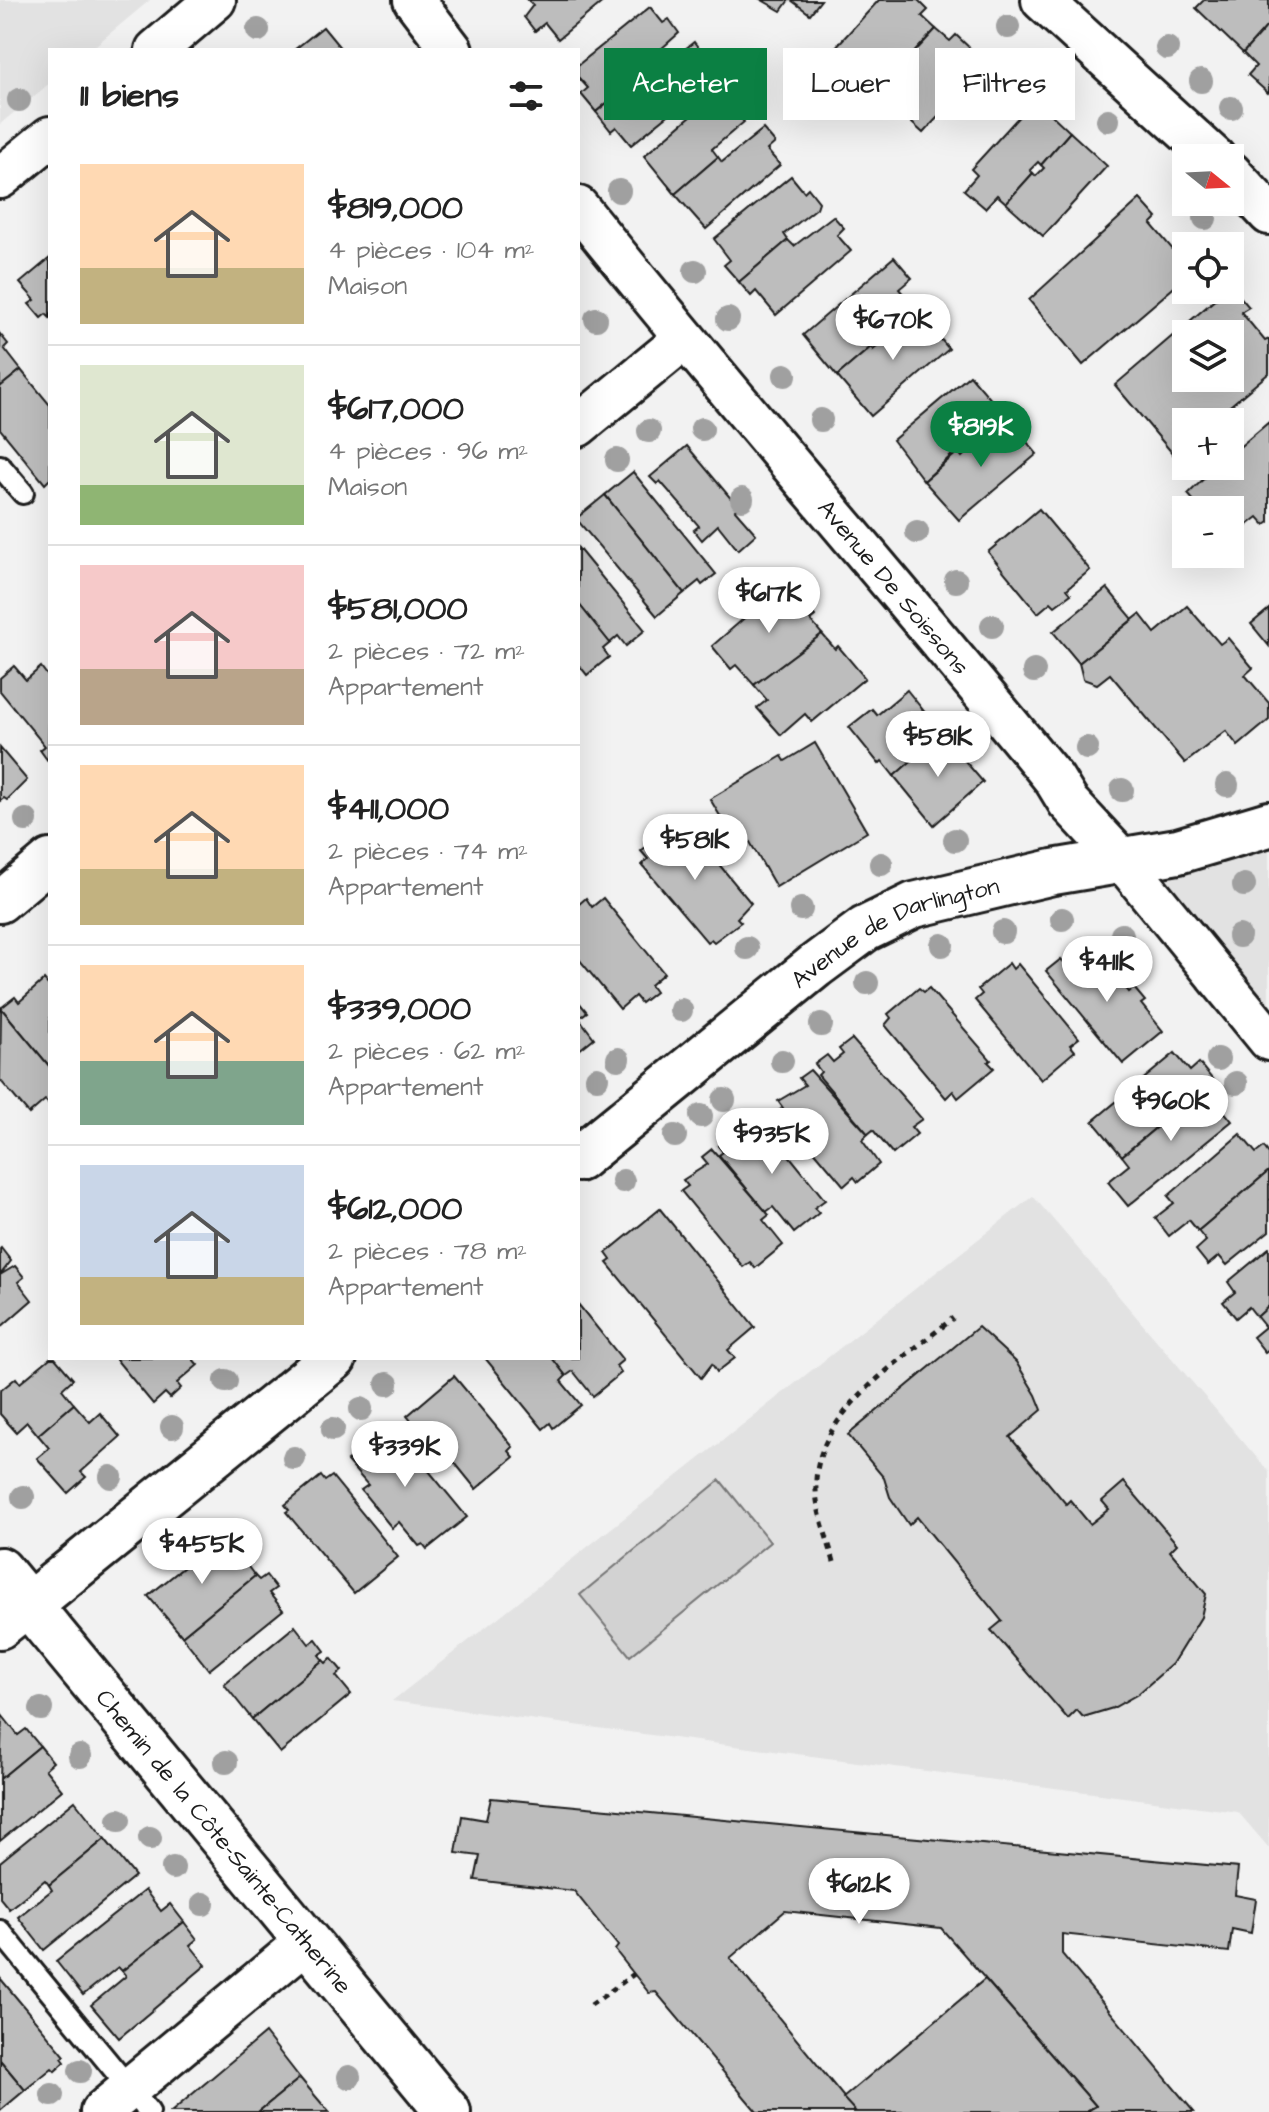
<!DOCTYPE html>
<html lang="fr">
<head>
<meta charset="utf-8">
<style>
  :root { --surface:#fff; --page:#f2f2f2; --text:#222; --muted:#767676; --line:#e0e0e0; --accent:#0b8043 }
  body { margin:0; font-family:"Architects Daughter",sans-serif; background:var(--page); color:var(--text); height:100vh; display:flex; flex-direction:column; font-size:30px; white-space:nowrap }
  * { box-sizing:border-box; margin:0 }
  p { font-size:26px; color:var(--muted) }
  .icon { flex:none; width:44px; height:44px; fill:none; stroke:currentColor; stroke-width:2; stroke-linecap:round; stroke-linejoin:round }
  .map { position:relative; flex:1; overflow:hidden }
  .drawer { position:absolute; left:48px; top:48px; width:532px; height:1312px; display:flex; flex-direction:column; background:var(--surface); border-radius:0px; box-shadow:0 8px 32px #0002 }
  .drawer>* { flex:none }
  .hud { position:absolute; left:604px; top:48px; width:544px; height:72px; display:flex; gap:16px }
  .needle { width:52px; rotate:108deg }
  .tools { position:absolute; left:1172px; top:144px; display:grid; gap:16px }
  .tools a { display:grid; place-items:center; width:72px; height:72px; border-radius:0px; background:var(--surface); box-shadow:0 8px 32px #0002; font-size:40px }
  .price { position:absolute; translate:-50% -68px; padding:0 18px; border-radius:28px; background:#fff; color:#222; font-size:26px; line-height:52px; filter:drop-shadow(0 2px 4px #0008) }
  .price::after { content:''; position:absolute; left:50%; top:48px; width:24px; height:18px; margin-left:-12px; background:inherit; clip-path:polygon(0 0,100% 0,50% 100%) }
  .price.active { background:var(--accent); color:#fff }
  ul { padding:0; list-style:none }
  li { display:flex; align-items:center; gap:24px; height:200px; padding:0 32px }
  li+li { border-top:2px solid var(--line) }
  li span { display:grid; place-items:center; flex:none; width:224px; height:160px; border-radius:0px; color:#555 }
  li>.icon { margin-inline-start:auto }
  span .icon { width:96px; height:96px; fill:#fffc; stroke-width:1 }
  li b { font-size:34px }
  h2 { display:flex; justify-content:space-between; align-items:center; height:96px; padding:0 32px; font-size:34px }
  .pill { padding:0 28px; border-radius:0px; background:var(--surface); box-shadow:0 8px 32px #0002; font-size:28px; line-height:72px }
  .pill.active { background:var(--accent); color:#fff }
  .map>svg:first-child { display:block }
  .built { fill:#e2e2e2 }
  .green { fill:#d2d2d2; stroke:#777; stroke-width:2 }
  .building { fill:#bdbdbd; stroke:#1c1c1c; stroke-width:2; fill-rule:evenodd }
  .lines { fill:none; stroke-linecap:round; stroke-linejoin:round }
  .service-casing { stroke:#1c1c1c; stroke-width:26 }
  .minor-casing { stroke:#1c1c1c; stroke-width:46 }
  .tertiary-casing { stroke:#1c1c1c; stroke-width:50 }
  .secondary-casing { stroke:#1c1c1c; stroke-width:50 }
  .path { stroke:#1c1c1c; stroke-width:5; stroke-dasharray:6 6; stroke-linecap:butt }
  .service { stroke:#fff; stroke-width:20 }
  .minor { stroke:#fff; stroke-width:40 }
  .tertiary { stroke:#fff; stroke-width:44 }
  .secondary { stroke:#fff; stroke-width:44 }
  .tree { fill:#a0a0a0 }
  .labels { text-anchor:middle; stroke-width:8; stroke-linejoin:round; paint-order:stroke }
  .street-label { font-size:24px; fill:#1c1c1c; stroke:#fff }
</style>
</head>
<body>
<div class="map">
<svg width="1269" height="2112" viewBox="0 0 1269 2112">
  <rect width="100%" height="100%" fill="#f2f2f2"/>
  <filter id="ink" filterUnits="userSpaceOnUse"><feTurbulence type="fractalNoise" baseFrequency=".0125" numOctaves="2"/><feDisplacementMap in="SourceGraphic" scale="16" xChannelSelector="R" yChannelSelector="G"/><feConvolveMatrix kernelMatrix="1 2 1 2 8 2 1 2 1" color-interpolation-filters="sRGB"/></filter>
  <g filter="url(#ink)">
    <g class="built">
      <polygon points="0,0 150,0 90,50 50,50 50,83 0,124"/>
      <polygon points="1269,834 1269,1033 1127,865"/>
      <polygon points="1033,1196 1269,1472 1269,1848 1238,1812 392,1701"/>
    </g>
    <polygon class="green" points="720,1480 770,1542 630,1656 580,1595"/>
    <g class="building">
      <polygon points="528,0 605,0 558,39 545,23 535,31 524,17 533,5"/>
      <polygon points="789,0 781,11 762,0"/>
      <polygon points="791,0 821,0 810,14"/>
      <polygon points="879,0 918,0 928,10 922,16 936,29 899,69 890,61 859,99 843,85 837,91 823,79 826,75 831,79 847,62 833,50"/>
      <polygon points="1204,0 1269,0 1269,24 1243,53 1196,8"/>
      <polygon points="650,7 663,23 669,19 679,33 643,65 647,70 596,112 581,94 588,88 578,77 578,65"/>
      <polygon points="1269,24 1269,92 1268,93 1248,75 1256,66 1243,53"/>
      <polygon points="323,27 342,50 294,50"/>
      <polygon points="936,29 950,41 956,35 974,52 968,58 981,71 923,133 901,113 895,120 882,108 889,100 885,97 908,77 899,69"/>
      <polygon points="694,42 716,70 707,77 710,81 631,145 616,127 611,131 596,112 647,70 651,76"/>
      <polygon points="719,92 744,122 712,149 718,157 675,194 644,156"/>
      <polygon points="1035,99 1070,132 1041,165 1038,162 1030,170 1033,173 1006,203 997,195 985,208 964,190 977,175 971,169"/>
      <polygon points="763,129 775,143 767,150 780,165 706,229 675,194 718,157 722,162"/>
      <polygon points="1070,132 1107,166 1043,236 1006,203 1033,173 1036,176 1044,168 1041,165"/>
      <polygon points="791,176 804,192 808,188 819,202 817,208 784,234 788,240 739,282 724,265 730,260 714,239"/>
      <polygon points="1140,199 1157,218 1151,224 1174,251 1181,246 1186,251 1186,277 1083,365 1029,300"/>
      <polygon points="833,216 844,228 837,235 851,251 776,315 756,291 751,296 739,282 788,240 794,246"/>
      <polygon points="894,257 912,278 899,289 915,308 886,333 882,329 866,342 871,347 837,376 803,335"/>
      <polygon points="50,258 50,318 46,314 41,318 29,304 35,300 20,283"/>
      <path d="M 1231,286 L 1249,307 L 1241,312 L 1265,341 L 1269,339 L 1269,373 L 1211,422 L 1186,422 L 1186,443 L 1173,454 L 1115,385 ZM 1186,334 L 1230,334 L 1230,378 L 1186,378 Z"/>
      <polygon points="915,308 949,349 871,416 837,376 871,347 873,350 889,337 886,333"/>
      <polygon points="0,334 8,344 4,348 21,370 0,387"/>
      <polygon points="21,370 50,405 50,479 45,484 0,429 0,387"/>
      <polygon points="970,375 1005,416 974,441 971,437 924,481 893,440"/>
      <polygon points="1005,416 1037,454 959,520 924,481 958,452 962,457"/>
      <polygon points="1269,422 1269,522 1265,525 1258,517 1235,535 1230,531 1230,510 1213,510 1207,502 1200,508 1188,494 1217,466 1230,466 1230,455"/>
      <polygon points="687,446 738,507 735,510 756,534 738,550 718,525 702,540 694,530 699,526 660,481 657,484 650,477"/>
      <polygon points="633,472 716,574 702,585 699,581 684,593 605,495"/>
      <polygon points="605,495 684,593 657,616 578,521 578,517"/>
      <polygon points="1039,509 1090,570 1067,589 1071,594 1055,606 1051,602 1038,613 988,552"/>
      <polygon points="578,548 645,630 626,646 618,636 610,643 578,603"/>
      <polygon points="786,582 815,616 810,620 822,634 754,685 736,665 731,669 712,646"/>
      <polygon points="1107,588 1133,619 1079,663 1053,632"/>
      <polygon points="578,603 610,643 603,649 609,657 587,675 578,664"/>
      <polygon points="1187,606 1220,644 1228,638 1253,668 1245,675 1269,703 1269,720 1238,746 1226,731 1185,763 1110,674 1097,684 1083,679 1079,663 1140,614 1155,633"/>
      <polygon points="1269,609 1269,646 1251,624"/>
      <polygon points="822,634 835,649 838,646 865,678 812,722 805,714 781,735 757,708 767,700 754,685"/>
      <polygon points="14,666 26,680 41,667 50,679 48,761 40,750 45,746 0,691 0,678"/>
      <polygon points="907,690 942,734 894,776 882,761 879,764 849,727 872,709 877,715"/>
      <polygon points="942,734 983,782 934,825 894,776"/>
      <polygon points="815,743 867,832 776,887 743,830 732,836 710,799 782,756 785,761"/>
      <polygon points="0,748 27,780 7,800 4,798 0,801"/>
      <polygon points="673,823 681,833 688,827 751,903 737,918 741,922 714,942 711,939 707,942 642,865 648,859 641,851"/>
      <polygon points="586,898 592,907 603,898 664,973 650,985 655,992 641,1003 635,996 620,1009 578,958 578,905"/>
      <polygon points="1093,948 1129,992 1134,988 1145,1001 1141,1004 1163,1031 1123,1064 1046,971 1061,959 1065,964 1073,958 1077,962"/>
      <polygon points="1009,963 1013,969 1018,964 1079,1038 1070,1045 1075,1051 1041,1080 975,1000 982,994 978,989"/>
      <polygon points="44,980 50,987 50,1067 1,1008 15,997 19,1002"/>
      <polygon points="919,988 924,992 929,988 991,1060 988,1062 994,1068 958,1098 953,1091 946,1098 885,1025 891,1018 888,1014"/>
      <polygon points="578,1001 587,1012 579,1018 594,1038 578,1051"/>
      <polygon points="1,1008 50,1067 50,1105 45,1100 29,1114 0,1080"/>
      <polygon points="852,1039 922,1119 911,1127 917,1134 893,1154 873,1130 868,1134 818,1075 821,1072 815,1064 827,1055 833,1062 843,1054 839,1049"/>
      <polygon points="1175,1053 1190,1071 1199,1063 1213,1080 1122,1156 1093,1121"/>
      <polygon points="810,1070 868,1134 862,1140 879,1164 858,1182 854,1177 844,1186 780,1110 783,1108 778,1101 805,1085 799,1078"/>
      <polygon points="1213,1080 1227,1097 1218,1104 1232,1121 1128,1206 1108,1182 1129,1165 1122,1156"/>
      <polygon points="756,1120 761,1125 763,1123 825,1200 814,1208 819,1213 794,1233 773,1207 766,1212 719,1155 723,1152 718,1146 730,1136 735,1142"/>
      <polygon points="1240,1134 1256,1153 1264,1147 1269,1154 1269,1171 1198,1231 1189,1220 1169,1236 1155,1218 1174,1203 1168,1196"/>
      <polygon points="712,1149 769,1215 763,1220 783,1245 755,1268 750,1262 743,1267 681,1191 688,1186 683,1180 708,1164 702,1157"/>
      <polygon points="1269,1171 1269,1231 1227,1265 1219,1256 1208,1265 1196,1250 1206,1241 1198,1231"/>
      <polygon points="660,1209 755,1327 728,1350 735,1358 717,1372 712,1364 701,1378 607,1263 611,1260 606,1253"/>
      <polygon points="1,1248 11,1261 0,1275 0,1249"/>
      <polygon points="1269,1248 1269,1306 1257,1317 1249,1307 1236,1318 1223,1302 1235,1292 1228,1282"/>
      <polygon points="15,1266 24,1277 18,1282 32,1300 0,1328 0,1275"/>
      <polygon points="578,1304 623,1360 616,1366 621,1373 593,1396 573,1371 566,1376 552,1358 578,1358"/>
      <polygon points="1269,1306 1269,1349 1265,1352 1253,1337 1265,1327 1257,1317"/>
      <polygon points="978,1327 1016,1362 1036,1395 1042,1410 1010,1437 1066,1504 1070,1500 1090,1524 1109,1509 1102,1501 1124,1482 1177,1544 1170,1551 1206,1594 1201,1617 1172,1664 1138,1694 1113,1708 1083,1717 1077,1710 1068,1719 991,1630 1002,1621 917,1517 909,1525 890,1497 884,1478 848,1435"/>
      <polygon points="50,1358 55,1358 73,1379 62,1389 74,1404 38,1435 27,1422 16,1432 0,1414 0,1391 16,1378 20,1383"/>
      <polygon points="115,1358 192,1358 198,1365 177,1383 181,1388 170,1398 165,1393 153,1404"/>
      <polygon points="485,1358 552,1358 566,1376 561,1381 581,1405 553,1428 550,1423 543,1429"/>
      <polygon points="454,1376 513,1447 509,1451 514,1457 476,1489 438,1442 432,1447 407,1416"/>
      <polygon points="74,1404 90,1422 100,1413 120,1437 81,1472 86,1477 68,1493 37,1458 49,1448 38,1435"/>
      <polygon points="391,1425 467,1517 427,1549 423,1544 419,1546 399,1522 392,1528 361,1490 368,1485 347,1461"/>
      <polygon points="321,1476 325,1481 332,1476 398,1557 354,1593 286,1512 289,1510 285,1505"/>
      <polygon points="224,1535 255,1576 182,1636 148,1596"/>
      <polygon points="266,1575 276,1588 269,1593 283,1610 209,1670 182,1636 255,1576 259,1580"/>
      <polygon points="295,1626 309,1644 316,1639 325,1651 319,1655 323,1660 252,1719 224,1684"/>
      <polygon points="331,1658 342,1671 336,1676 351,1694 280,1753 252,1719 323,1660 326,1663"/>
      <polygon points="2,1715 18,1735 26,1729 40,1746 0,1779"/>
      <polygon points="40,1746 53,1762 45,1769 62,1790 0,1841 0,1779"/>
      <polygon points="491,1798 1238,1868 1235,1895 1256,1899 1251,1933 1232,1929 1229,1952 1062,1934 1062,1954 1194,2112 1086,2112 1096,2106 941,1928 785,1911 730,1958 856,2112 757,2112 656,1992 649,1993 615,1950 618,1946 574,1891 475,1880 480,1856 456,1853 462,1816 486,1820"/>
      <polygon points="75,1801 105,1839 49,1885 45,1880 9,1909 0,1898 0,1862"/>
      <polygon points="105,1839 135,1876 44,1950 18,1917 52,1890 49,1885"/>
      <polygon points="145,1890 161,1911 170,1904 184,1922 122,1971 118,1967 83,1995 56,1961"/>
      <polygon points="184,1922 197,1939 190,1945 206,1965 119,2038 91,2005 126,1976 122,1971"/>
      <polygon points="0,1978 65,2056 62,2058 65,2062 55,2071 52,2068 25,2090 0,2060"/>
      <polygon points="985,1979 1096,2106 1084,2112 856,2112 843,2098"/>
      <polygon points="265,2033 300,2078 258,2112 171,2112"/>
      <polygon points="0,2060 25,2090 0,2111"/>
      <polygon points="300,2078 329,2112 258,2112"/>
    </g>
    <g class="lines">
      <defs>
        <g id="service">
          <polyline points="0,466 23,493"/>
          <polyline points="0,1931 149,2112"/>
        </g>
        <g id="minor">
          <polyline points="414,0 452,50"/>
          <polyline points="1042,0 1215,158"/>
          <polyline points="156,50 215,0"/>
          <polyline points="1230,172 1269,214"/>
          <polyline points="0,178 50,137"/>
          <path id="s1" d="M 578,207 C 733,401 897,587 1054,779 L 1068,802 L 1123,861 L 1269,1040"/>
          <polyline points="578,426 683,340"/>
          <polyline points="0,902 50,860"/>
          <polyline points="0,1628 29,1605"/>
          <polyline points="101,2112 307,1941"/>
        </g>
        <g id="tertiary">
          <path id="s2" d="M 578,1159 L 815,966 L 865,929 L 914,905 L 1053,872 L 1178,851 L 1269,824"/>
          <polyline points="29,1605 334,1358"/>
        </g>
        <g id="secondary">
          <path id="s3" d="M 0,1570 L 448,2112"/>
        </g>
      </defs>
      <use href="#service" class="service-casing"/>
      <use href="#minor" class="minor-casing"/>
      <use href="#tertiary" class="tertiary-casing"/>
      <use href="#secondary" class="secondary-casing"/>
      <g class="path">
        <path d="M 834,1562 C 828,1539 817,1514 816,1490 C 812,1413 902,1361 953,1318"/>
        <polyline points="591,2005 634,1974"/>
      </g>
      <use href="#service" class="service"/>
      <use href="#minor" class="minor"/>
      <use href="#tertiary" class="tertiary"/>
      <use href="#secondary" class="secondary"/>
    </g>
    <g class="tree">
      <circle cx="1008" cy="27" r="12"/>
      <circle cx="258" cy="30" r="12"/>
      <circle cx="1167" cy="48" r="12"/>
      <circle cx="1061" cy="76" r="12"/>
      <circle cx="1201" cy="81" r="12"/>
      <circle cx="19" cy="100" r="12"/>
      <circle cx="1231" cy="108" r="12"/>
      <circle cx="1108" cy="120" r="12"/>
      <circle cx="619" cy="191" r="12"/>
      <circle cx="1205" cy="218" r="12"/>
      <circle cx="695" cy="271" r="12"/>
      <circle cx="596" cy="319" r="12"/>
      <circle cx="728" cy="319" r="12"/>
      <circle cx="785" cy="375" r="12"/>
      <circle cx="821" cy="420" r="12"/>
      <circle cx="702" cy="429" r="12"/>
      <circle cx="649" cy="431" r="12"/>
      <circle cx="617" cy="460" r="12"/>
      <circle cx="742" cy="499" r="12"/>
      <circle cx="917" cy="532" r="12"/>
      <circle cx="956" cy="581" r="12"/>
      <circle cx="992" cy="626" r="12"/>
      <circle cx="1034" cy="671" r="12"/>
      <circle cx="1087" cy="748" r="12"/>
      <circle cx="1227" cy="785" r="12"/>
      <circle cx="1122" cy="790" r="12"/>
      <circle cx="26" cy="820" r="12"/>
      <circle cx="955" cy="840" r="12"/>
      <circle cx="881" cy="864" r="12"/>
      <circle cx="1244" cy="885" r="12"/>
      <circle cx="801" cy="909" r="12"/>
      <circle cx="1062" cy="919" r="12"/>
      <circle cx="1003" cy="932" r="12"/>
      <circle cx="1122" cy="935" r="12"/>
      <circle cx="1239" cy="936" r="12"/>
      <circle cx="942" cy="945" r="12"/>
      <circle cx="747" cy="948" r="12"/>
      <circle cx="867" cy="983" r="12"/>
      <circle cx="681" cy="1010" r="12"/>
      <circle cx="821" cy="1025" r="12"/>
      <circle cx="618" cy="1059" r="12"/>
      <circle cx="1218" cy="1059" r="12"/>
      <circle cx="782" cy="1061" r="12"/>
      <circle cx="597" cy="1078" r="12"/>
      <circle cx="1236" cy="1083" r="12"/>
      <circle cx="724" cy="1100" r="12"/>
      <circle cx="701" cy="1116" r="12"/>
      <circle cx="675" cy="1136" r="12"/>
      <circle cx="623" cy="1181" r="12"/>
      <circle cx="226" cy="1381" r="12"/>
      <circle cx="387" cy="1384" r="12"/>
      <circle cx="361" cy="1409" r="12"/>
      <circle cx="172" cy="1427" r="12"/>
      <circle cx="333" cy="1429" r="12"/>
      <circle cx="294" cy="1458" r="12"/>
      <circle cx="111" cy="1477" r="12"/>
      <circle cx="23" cy="1497" r="12"/>
      <circle cx="41" cy="1709" r="12"/>
      <circle cx="80" cy="1756" r="12"/>
      <circle cx="226" cy="1762" r="12"/>
      <circle cx="119" cy="1820" r="12"/>
      <circle cx="150" cy="1838" r="12"/>
      <circle cx="173" cy="1868" r="12"/>
      <circle cx="203" cy="1904" r="12"/>
      <circle cx="80" cy="2071" r="12"/>
      <circle cx="349" cy="2077" r="12"/>
      <circle cx="52" cy="2095" r="12"/>
    </g>
  </g>
  <g class="labels">
    <g class="street-label">
      <text dy="8" stroke="none"><textPath href="#s1" startOffset="494">Avenue De Soissons</textPath></text>
      <text dy="8" stroke="none"><textPath href="#s2" startOffset="394">Avenue de Darlington</textPath></text>
      <text dy="8" stroke="none"><textPath href="#s3" startOffset="352">Chemin de la Côte-Sainte-Catherine</textPath></text>
    </g>
  </g>
</svg>
<div class="tools">
<a><svg class="needle" viewBox="-14 -14 28 28"><path d="M0-13l5 13h-10z" fill="#e53935"/><path d="M0 13l5-13h-10z" fill="#767676"/></svg></a>
<a><svg class="icon" aria-label="locate" viewBox="0 0 24 24"><circle cx="12" cy="12" r="6"/><path d="M12 2v4M12 18v4M2 12h4M18 12h4"/></svg></a>
<a><svg class="icon" aria-label="layers" viewBox="0 0 24 24"><path d="M12 4l9 5-9 5-9-5zM3 14l9 5 9-5"/></svg></a>
<a>+</a>
<a>−</a>
</div>
<b class="price" style="left:893px;top:362px">$670K</b>
<b class="price active" style="left:981px;top:469px">$819K</b>
<b class="price" style="left:769px;top:635px">$617K</b>
<b class="price" style="left:938px;top:779px">$581K</b>
<b class="price" style="left:695px;top:882px">$581K</b>
<b class="price" style="left:1107px;top:1004px">$411K</b>
<b class="price" style="left:1171px;top:1143px">$960K</b>
<b class="price" style="left:772px;top:1176px">$935K</b>
<b class="price" style="left:405px;top:1489px">$339K</b>
<b class="price" style="left:202px;top:1586px">$455K</b>
<b class="price" style="left:859px;top:1926px">$612K</b>
<div class="hud">
<a class="pill active">Acheter</a>
<a class="pill">Louer</a>
<a class="pill">Filtres</a>
</div>
<section class="drawer">
<h2>11 biens<svg class="icon" aria-label="filters" viewBox="0 0 24 24"><path d="M4 7h16M4 17h16"/><circle cx="9" cy="7" r="2"/><circle cx="15" cy="17" r="2"/></svg></h2>
<ul>
<li><span style="background:linear-gradient(#ffd9b3 65%,#c2b280 0)"><svg class="icon" aria-label="home" viewBox="0 0 24 24"><path d="M3 11l9-7 9 7M6 9v11h12V9"/></svg></span><div><b>$819,000</b><p>4 pièces · 104 m²</p><p>Maison</p></div></li>
<li><span style="background:linear-gradient(#dfe7d0 75%,#8fb573 0)"><svg class="icon" aria-label="home" viewBox="0 0 24 24"><path d="M3 11l9-7 9 7M6 9v11h12V9"/></svg></span><div><b>$617,000</b><p>4 pièces · 96 m²</p><p>Maison</p></div></li>
<li><span style="background:linear-gradient(#f6c9c9 65%,#b9a48a 0)"><svg class="icon" aria-label="home" viewBox="0 0 24 24"><path d="M3 11l9-7 9 7M6 9v11h12V9"/></svg></span><div><b>$581,000</b><p>2 pièces · 72 m²</p><p>Appartement</p></div></li>
<li><span style="background:linear-gradient(#ffd9b3 65%,#c2b280 0)"><svg class="icon" aria-label="home" viewBox="0 0 24 24"><path d="M3 11l9-7 9 7M6 9v11h12V9"/></svg></span><div><b>$411,000</b><p>2 pièces · 74 m²</p><p>Appartement</p></div></li>
<li><span style="background:linear-gradient(#ffd9b3 60%,#7fa58c 0)"><svg class="icon" aria-label="home" viewBox="0 0 24 24"><path d="M3 11l9-7 9 7M6 9v11h12V9"/></svg></span><div><b>$339,000</b><p>2 pièces · 62 m²</p><p>Appartement</p></div></li>
<li><span style="background:linear-gradient(#c9d6e8 70%,#c2b280 0)"><svg class="icon" aria-label="home" viewBox="0 0 24 24"><path d="M3 11l9-7 9 7M6 9v11h12V9"/></svg></span><div><b>$612,000</b><p>2 pièces · 78 m²</p><p>Appartement</p></div></li>
</ul>
</section>
</div>
</body>
</html>
